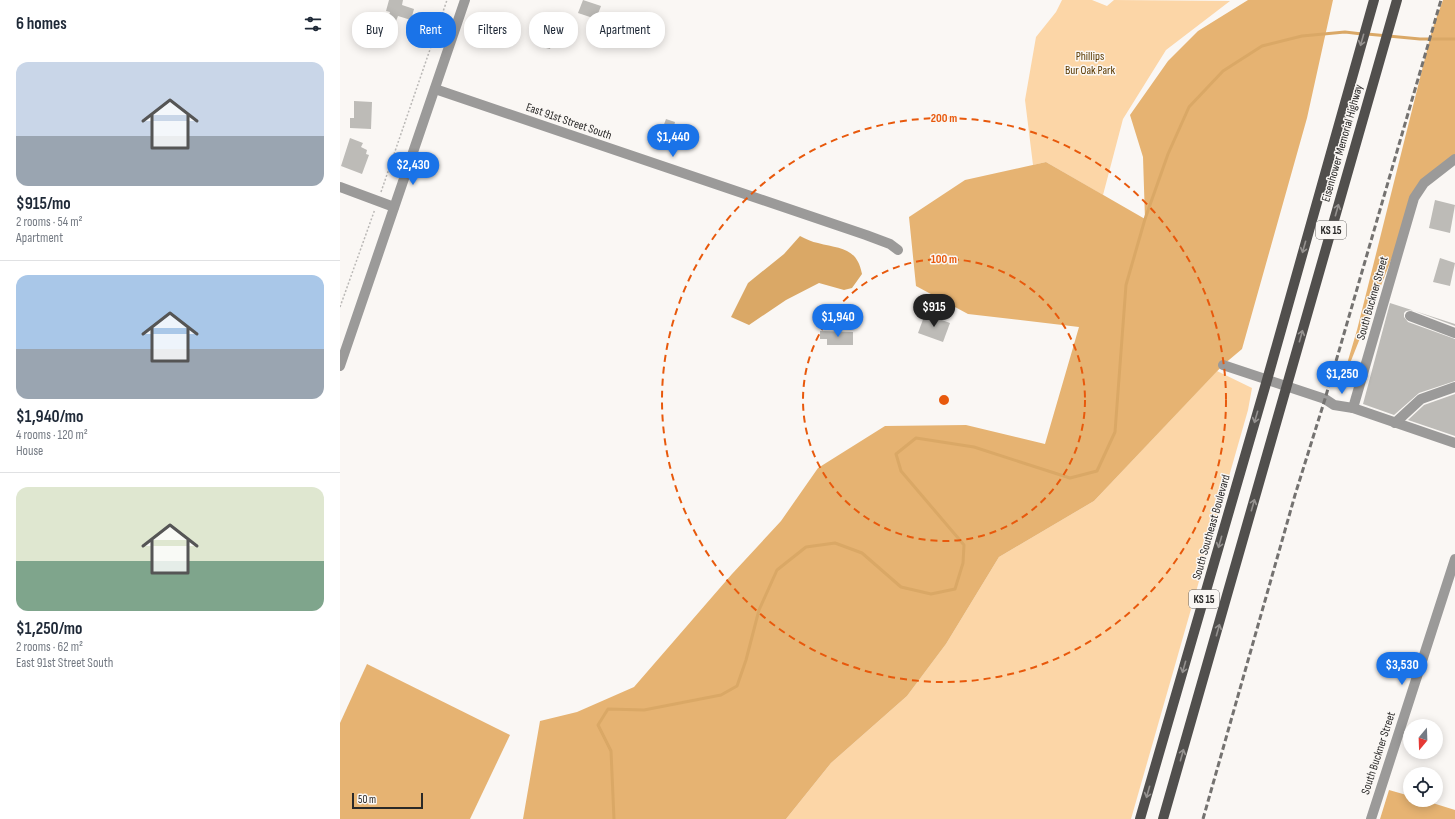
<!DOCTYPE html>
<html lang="en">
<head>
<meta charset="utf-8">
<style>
  :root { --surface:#fff; --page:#f2f2f3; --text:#1f2937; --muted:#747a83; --line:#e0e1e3; --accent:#1a73e8 }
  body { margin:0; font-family:"Sofia Sans Condensed",sans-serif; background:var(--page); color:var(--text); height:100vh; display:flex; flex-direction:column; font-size:15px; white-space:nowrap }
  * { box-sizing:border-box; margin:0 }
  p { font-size:13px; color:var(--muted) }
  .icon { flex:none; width:22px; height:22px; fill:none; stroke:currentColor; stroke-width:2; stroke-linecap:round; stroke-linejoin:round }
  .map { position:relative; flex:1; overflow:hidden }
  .sheet { display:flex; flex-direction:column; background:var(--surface); width:340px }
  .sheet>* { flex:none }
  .banner { position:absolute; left:12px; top:12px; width:380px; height:36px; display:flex; gap:8px }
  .needle { width:26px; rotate:199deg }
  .tools { position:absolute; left:1063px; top:719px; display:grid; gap:8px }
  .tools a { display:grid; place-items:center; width:40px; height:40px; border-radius:50%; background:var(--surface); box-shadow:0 2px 10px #0003; font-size:20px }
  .scale { position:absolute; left:12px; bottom:10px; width:71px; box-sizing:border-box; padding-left:4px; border:2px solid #2a2928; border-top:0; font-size:11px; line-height:14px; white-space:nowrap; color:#2a2928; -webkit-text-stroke:3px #faf7f4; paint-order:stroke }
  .price { position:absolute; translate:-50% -34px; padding:0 9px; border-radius:14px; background:var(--accent); color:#fff; font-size:13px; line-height:26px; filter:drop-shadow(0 1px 2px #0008) }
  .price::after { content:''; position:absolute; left:50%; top:24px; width:12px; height:9px; margin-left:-6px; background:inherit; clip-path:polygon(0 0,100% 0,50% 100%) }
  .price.current { background:#222; color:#fff }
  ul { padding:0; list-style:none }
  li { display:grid; align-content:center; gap:8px; height:212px; padding:0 16px }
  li+li { border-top:1px solid var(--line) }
  li span { display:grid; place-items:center; height:124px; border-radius:12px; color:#555 }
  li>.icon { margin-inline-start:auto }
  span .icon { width:72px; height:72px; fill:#fffc; stroke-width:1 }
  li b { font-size:17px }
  h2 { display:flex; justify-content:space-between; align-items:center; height:48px; padding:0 16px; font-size:17px }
  .chip { padding:0 14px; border-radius:16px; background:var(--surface); box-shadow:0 2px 10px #0003; font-size:14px; line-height:36px }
  .chip.current { background:var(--accent); color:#fff }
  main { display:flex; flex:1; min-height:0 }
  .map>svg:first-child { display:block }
  .green { fill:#fcd6a7 }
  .forest { fill:#e6b372 }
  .water { fill:#daa866 }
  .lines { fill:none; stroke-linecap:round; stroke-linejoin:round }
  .stream { stroke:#daa866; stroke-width:3 }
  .building { fill:#bdbbb7 }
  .path { stroke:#bab8b6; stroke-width:1.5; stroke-dasharray:2 2; stroke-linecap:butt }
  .minor { stroke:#9b9a99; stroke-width:10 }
  .major { stroke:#514f4d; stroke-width:10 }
  .rail { stroke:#747270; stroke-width:3; stroke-dasharray:6 3; stroke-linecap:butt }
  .oneway { stroke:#959290 }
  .ring { fill:none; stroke:#e8590c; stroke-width:2; stroke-dasharray:7 5 }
  .labels { text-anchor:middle; stroke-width:3; stroke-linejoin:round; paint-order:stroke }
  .shield { fill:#faf7f4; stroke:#686765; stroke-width:1 }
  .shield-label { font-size:11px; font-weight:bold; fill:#2a2928 }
  .park-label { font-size:12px; fill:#5a3901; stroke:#faf7f4 }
  .street-label { font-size:12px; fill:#2a2928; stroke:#faf7f4 }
  .centre { fill:#e8590c; stroke:#faf7f4; stroke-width:2 }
  .ring-label { font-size:12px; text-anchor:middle; font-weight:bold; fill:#e8590c; stroke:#faf7f4; stroke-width:3; stroke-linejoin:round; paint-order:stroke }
</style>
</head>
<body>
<main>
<section class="sheet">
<h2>6 homes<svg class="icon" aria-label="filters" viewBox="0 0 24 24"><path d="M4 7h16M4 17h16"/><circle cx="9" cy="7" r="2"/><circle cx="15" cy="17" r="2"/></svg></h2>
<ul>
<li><span style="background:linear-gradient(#c9d6e8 60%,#9aa5b1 0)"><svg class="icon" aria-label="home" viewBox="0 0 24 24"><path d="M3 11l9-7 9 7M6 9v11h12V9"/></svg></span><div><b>$915/mo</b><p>2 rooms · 54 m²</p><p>Apartment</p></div></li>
<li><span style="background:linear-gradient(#a9c7e8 60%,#9aa5b1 0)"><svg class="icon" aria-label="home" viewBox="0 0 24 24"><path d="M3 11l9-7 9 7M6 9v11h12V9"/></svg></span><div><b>$1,940/mo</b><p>4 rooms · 120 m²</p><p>House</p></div></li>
<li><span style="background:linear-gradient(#dfe7d0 60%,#7fa58c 0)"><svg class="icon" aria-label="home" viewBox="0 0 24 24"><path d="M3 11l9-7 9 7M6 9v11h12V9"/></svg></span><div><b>$1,250/mo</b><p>2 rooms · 62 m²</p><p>East 91st Street South</p></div></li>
</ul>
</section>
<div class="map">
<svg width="1115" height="819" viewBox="0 0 1115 819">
  <rect width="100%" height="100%" fill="#faf7f4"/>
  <g class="green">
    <polygon points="722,0 752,0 767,6 774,0 890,1 826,50 783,119 763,195 706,162 693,165 685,100 696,37 716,12"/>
    <polygon points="877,371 912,388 908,410 791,819 446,819 491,763 567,696 606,644 659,557 754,501"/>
  </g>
  <g class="forest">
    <polygon points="908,0 993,0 967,118 902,349 883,365 754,501 659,557 606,644 567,696 491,763 446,819 183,819 200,721 237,712 294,687 392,574 441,521 478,468 545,426 626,425 705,444 739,327 628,314 576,286 569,217 625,180 706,162 805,219 803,157 790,115 828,61 858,31"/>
    <polygon points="1103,0 1115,0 1115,156 1077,195 999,391 1017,330 1092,30"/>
    <polygon points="27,664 170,735 130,819 0,819 0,723"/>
    <polygon points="1049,790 1070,796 1070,800 1083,800 1115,810 1115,819 1040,819"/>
  </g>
  <g class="water">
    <polygon points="37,17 46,30 41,34 31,21"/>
    <path d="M 460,236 C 466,239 472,242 478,243 C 500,249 517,247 522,274 L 512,288 L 504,290 L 479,283 L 446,300 L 409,325 L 391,317 L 408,283 L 444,254 Z"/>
  </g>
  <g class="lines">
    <g class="stream">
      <polyline points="1027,34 1080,39 1115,39"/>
      <polyline points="274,819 271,751 258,725 268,709 304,710 381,695 397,686 406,660 419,610 437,570 466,547 495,543 522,553 561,587 591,594 615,589 623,563 624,545 561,471 556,454 576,438 634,447 730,478 757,471 775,432 786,285 805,219 828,154 849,107 883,71 922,46 962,36 1005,32 1022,34"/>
    </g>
  </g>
  <g class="building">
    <polygon points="49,0 63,0 62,5 74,9 71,20 58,16 56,21 48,18 50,12 46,11"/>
    <polygon points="243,0 261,6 256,19 238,13"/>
    <polygon points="206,12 219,17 216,26 218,27 210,49 198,46 205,25 202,23"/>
    <polygon points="14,101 32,102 31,129 10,128 10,118 14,118"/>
    <polygon points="326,119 335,122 334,126 339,128 334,143 319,138"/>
    <polygon points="10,138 23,143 21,147 27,150 26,154 29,155 22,174 1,166"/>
    <polygon points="1095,200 1115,205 1110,233 1089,228"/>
    <polygon points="1100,258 1115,263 1110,286 1093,282"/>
    <polygon points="1050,303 1115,324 1115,326 1072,310 1066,311 1064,313 1064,317 1068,322 1115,339 1115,381 1079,393 1054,415 1023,404"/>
    <polygon points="585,314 610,323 603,342 578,333"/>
    <polygon points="480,331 513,332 513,345 487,345 487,339 480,339"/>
    <polygon points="1115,394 1115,436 1068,420 1084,405"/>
  </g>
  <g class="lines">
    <g class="path">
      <polyline points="41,192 107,0"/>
      <polyline points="0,307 35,209"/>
    </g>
    <g class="minor">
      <polyline points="95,89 526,235 550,244 558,250"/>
      <polyline points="0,187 54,207"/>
      <polyline points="1070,316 1115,333"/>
      <polyline points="883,365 985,399 994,405 1013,408 1115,443"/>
      <polyline points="0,366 125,0"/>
      <polyline points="1013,408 1074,198 1084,183 1115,159"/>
      <polyline points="1055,423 1081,399 1115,387"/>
      <polyline points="1031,819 1115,559"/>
    </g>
    <g class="major">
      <polyline points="800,819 927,380 1034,0"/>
      <polyline points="823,819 1057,0"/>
    </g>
    <polyline class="rail" points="863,819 955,495 985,399 1101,0"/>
  </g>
  <defs><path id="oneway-shaft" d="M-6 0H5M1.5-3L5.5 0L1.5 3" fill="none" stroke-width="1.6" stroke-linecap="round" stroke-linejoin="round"/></defs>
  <g class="oneway">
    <use href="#oneway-shaft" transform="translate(1022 40) rotate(106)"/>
    <use href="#oneway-shaft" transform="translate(997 210) rotate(-74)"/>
    <use href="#oneway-shaft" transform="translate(964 247) rotate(106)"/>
    <use href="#oneway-shaft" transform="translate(961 336) rotate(-74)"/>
    <use href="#oneway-shaft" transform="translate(916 417) rotate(106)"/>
    <use href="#oneway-shaft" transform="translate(913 505) rotate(-74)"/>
    <use href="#oneway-shaft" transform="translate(880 542) rotate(106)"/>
    <use href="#oneway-shaft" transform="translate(878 630) rotate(-74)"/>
    <use href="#oneway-shaft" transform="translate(844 667) rotate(106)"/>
    <use href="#oneway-shaft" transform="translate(842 755) rotate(-74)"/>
    <use href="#oneway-shaft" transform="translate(808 792) rotate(106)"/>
  </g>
  <g class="ring">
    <circle cx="604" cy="400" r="141"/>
    <circle cx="604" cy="400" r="282"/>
  </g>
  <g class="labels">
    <g class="shield">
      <rect x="976" y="221" width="30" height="18" rx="3"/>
      <rect x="849" y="590" width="30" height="18" rx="3"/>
    </g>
    <g class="shield-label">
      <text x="991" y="234">KS 15</text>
      <text x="864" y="603">KS 15</text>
    </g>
    <g class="park-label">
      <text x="750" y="60">Phillips<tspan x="750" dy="14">Bur Oak Park</tspan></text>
    </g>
    <g class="street-label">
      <text transform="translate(229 121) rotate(19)" y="4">East 91st Street South</text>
      <text transform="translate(1002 143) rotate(-74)" y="4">Eisenhower Memorial Highway</text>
      <text transform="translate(1032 298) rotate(-74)" y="4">South Buckner Street</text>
      <text transform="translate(871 527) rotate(-74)" y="4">South Southeast Boulevard</text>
      <text transform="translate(1038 753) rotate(-72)" y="4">South Buckner Street</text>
    </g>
  </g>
  <circle cx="604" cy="400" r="6" class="centre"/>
  <g class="ring-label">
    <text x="604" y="122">200 m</text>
    <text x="604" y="263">100 m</text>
  </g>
</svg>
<div class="tools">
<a><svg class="needle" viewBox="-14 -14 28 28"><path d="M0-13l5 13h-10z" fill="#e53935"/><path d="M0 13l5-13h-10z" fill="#747a83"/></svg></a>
<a><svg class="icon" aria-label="locate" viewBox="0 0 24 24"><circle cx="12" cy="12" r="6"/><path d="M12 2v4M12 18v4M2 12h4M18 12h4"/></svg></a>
</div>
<div class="scale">50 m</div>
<b class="price" style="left:333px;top:158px">$1,440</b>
<b class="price" style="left:73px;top:186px">$2,430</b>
<b class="price current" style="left:594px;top:328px">$915</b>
<b class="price" style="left:498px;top:338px">$1,940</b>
<b class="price" style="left:1002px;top:395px">$1,250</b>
<b class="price" style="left:1062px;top:686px">$3,530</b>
<div class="banner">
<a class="chip">Buy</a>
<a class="chip current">Rent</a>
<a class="chip">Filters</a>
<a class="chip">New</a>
<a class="chip">Apartment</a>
</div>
</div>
</main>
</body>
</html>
